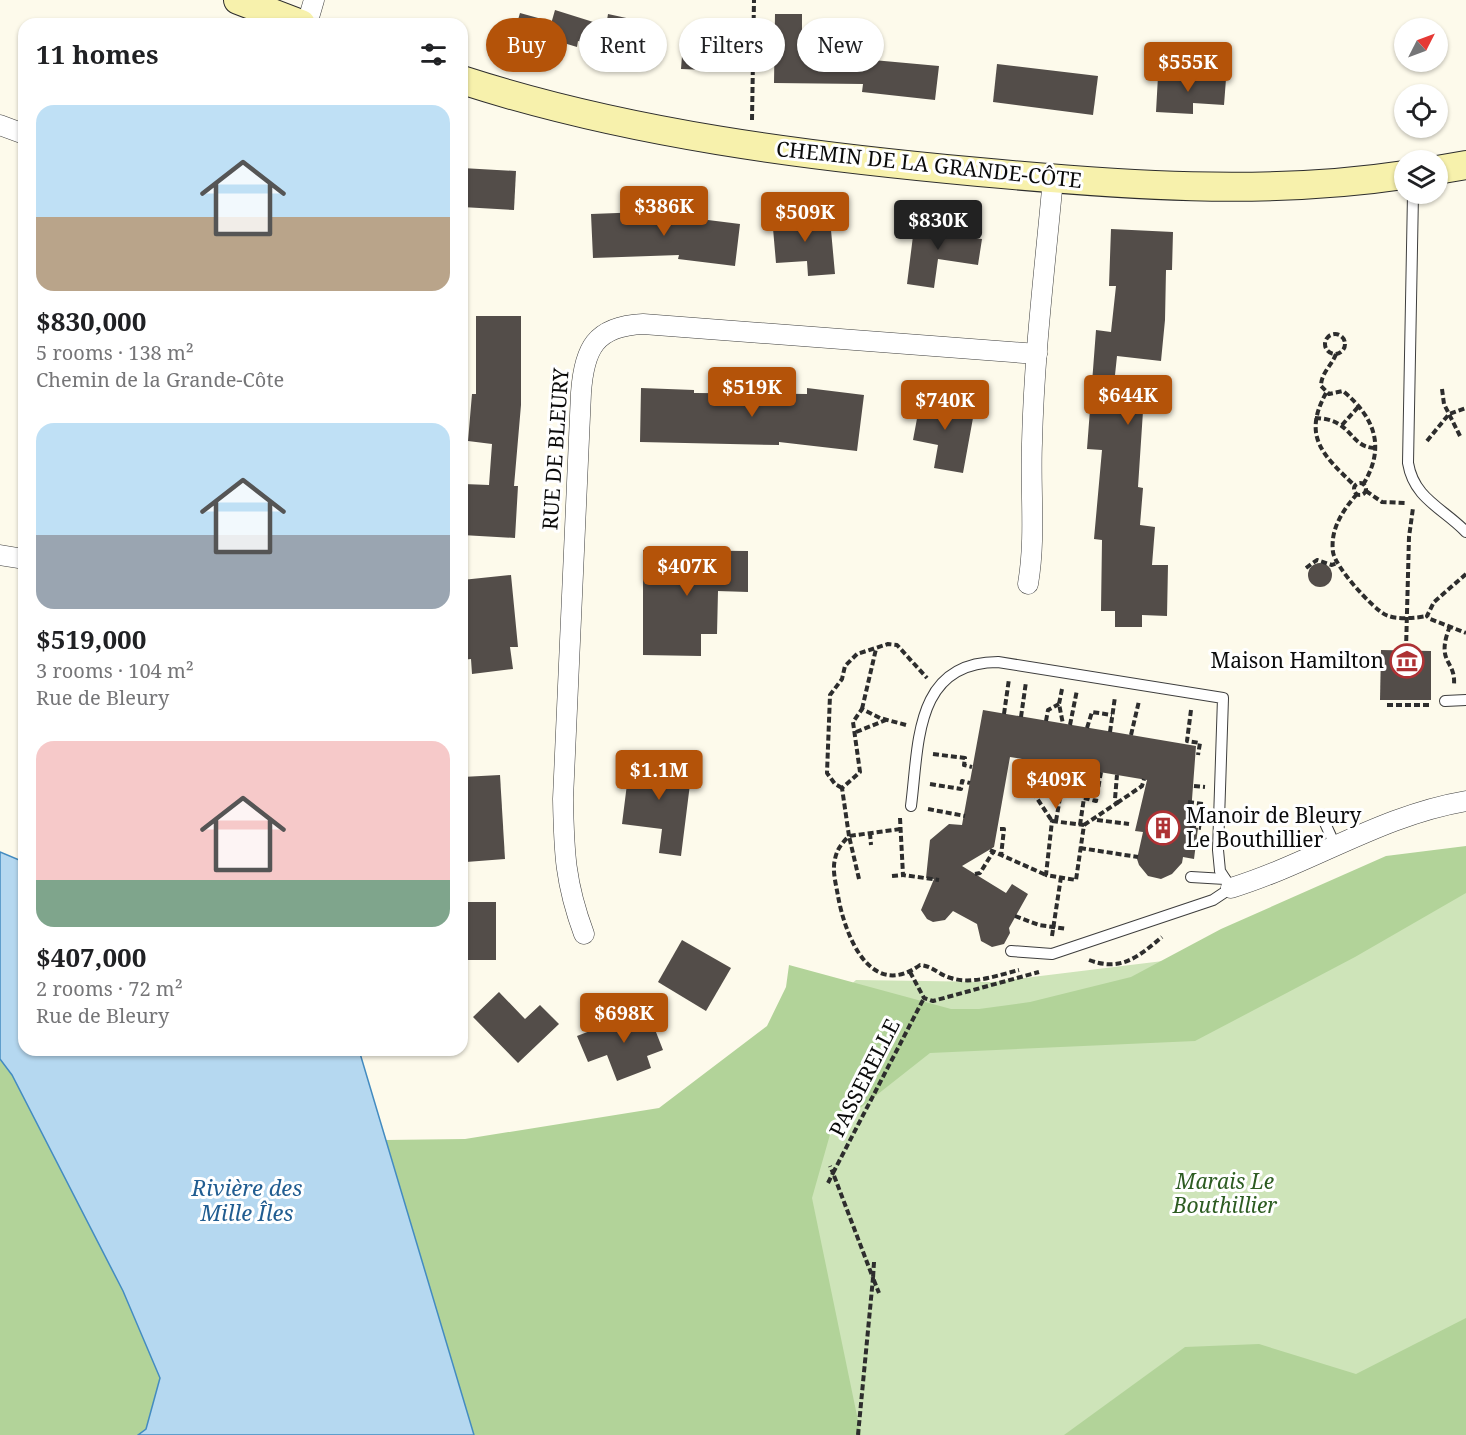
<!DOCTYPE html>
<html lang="en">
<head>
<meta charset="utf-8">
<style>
  :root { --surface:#fff; --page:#f2f2f2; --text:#202124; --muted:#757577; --accent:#b45309 }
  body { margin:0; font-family:"Noto Serif",serif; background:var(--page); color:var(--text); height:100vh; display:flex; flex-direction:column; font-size:22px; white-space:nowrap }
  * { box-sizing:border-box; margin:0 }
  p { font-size:20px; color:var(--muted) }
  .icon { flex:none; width:33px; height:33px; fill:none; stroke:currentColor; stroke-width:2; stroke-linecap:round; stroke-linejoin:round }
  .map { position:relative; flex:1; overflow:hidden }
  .drawer { position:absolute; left:18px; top:18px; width:450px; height:1038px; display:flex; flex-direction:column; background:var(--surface); border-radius:18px; box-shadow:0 2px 4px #0004 }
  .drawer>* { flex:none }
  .banner { position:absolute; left:486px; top:18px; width:570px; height:54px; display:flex; gap:12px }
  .needle { width:39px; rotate:48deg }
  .tools { position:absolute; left:1394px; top:18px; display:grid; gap:12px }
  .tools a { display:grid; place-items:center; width:54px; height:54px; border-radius:50%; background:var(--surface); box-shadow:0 2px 4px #0004; font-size:30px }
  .price { position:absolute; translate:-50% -51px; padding:0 14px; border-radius:6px; background:var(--accent); color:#fff; font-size:20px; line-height:39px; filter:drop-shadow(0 2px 3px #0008) }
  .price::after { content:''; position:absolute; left:50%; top:36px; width:18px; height:14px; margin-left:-9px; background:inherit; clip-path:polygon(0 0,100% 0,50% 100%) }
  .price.active { background:#222; color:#fff }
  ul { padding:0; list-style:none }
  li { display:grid; align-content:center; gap:12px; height:318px; padding:0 18px }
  li span { display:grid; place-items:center; height:186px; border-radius:18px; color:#555 }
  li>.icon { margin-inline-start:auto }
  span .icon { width:108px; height:108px; fill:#fffc; stroke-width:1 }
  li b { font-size:26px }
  h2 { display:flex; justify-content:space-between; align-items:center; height:72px; padding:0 18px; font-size:26px }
  .pill { padding:0 21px; border-radius:27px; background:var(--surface); box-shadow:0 2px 4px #0004; font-size:21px; line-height:54px }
  .pill.active { background:var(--accent); color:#fff }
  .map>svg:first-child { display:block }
  .green { fill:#cee4b9 }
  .forest { fill:#b2d399 }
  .water { fill:#b5d8f0; stroke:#438bc0; stroke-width:1.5 }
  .building { fill:#534d49 }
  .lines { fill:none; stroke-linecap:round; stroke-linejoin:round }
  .service-casing { stroke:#3e3e3e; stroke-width:12 }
  .minor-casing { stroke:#3e3e3e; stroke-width:21 }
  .secondary-casing { stroke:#2d2d2d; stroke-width:30 }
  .path { stroke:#2d2d2d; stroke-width:4; stroke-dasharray:6 3; stroke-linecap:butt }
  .service { stroke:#fff; stroke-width:10 }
  .minor { stroke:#fff; stroke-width:20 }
  .secondary { stroke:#f7f1ac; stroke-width:28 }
  .labels { text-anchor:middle; stroke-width:6; stroke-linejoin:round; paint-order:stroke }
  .street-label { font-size:21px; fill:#0b0b0b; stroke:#fff }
  .poi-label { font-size:21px; fill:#0b0b0b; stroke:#fff; text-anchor:end }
  .park-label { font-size:21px; font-style:italic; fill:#2d5c22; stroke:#fff }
  .water-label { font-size:22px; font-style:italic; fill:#215d91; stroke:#fff }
</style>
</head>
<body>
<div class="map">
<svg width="1466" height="1435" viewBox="0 0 1466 1435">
  <rect width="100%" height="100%" fill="#fdfaeb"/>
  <polygon class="green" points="1466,868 1466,1435 483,1435 718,1101 856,980 992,982 1163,961"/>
  <g class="forest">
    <polygon points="1466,846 1466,893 1355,957 1195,1041 930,1053 831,1131 812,1198 861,1435 474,1435 386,1140 465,1139 659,1108 767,1026 786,987 789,965 951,1009 979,1009 1030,1002 1131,977 1221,929 1386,856"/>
    <polygon points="0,1059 12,1075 123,1291 160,1378 146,1429 138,1435 0,1435"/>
    <polygon points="1466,1318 1466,1435 1064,1435 1185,1347 1259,1344 1356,1374"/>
  </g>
  <polygon class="water" points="0,852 24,862 24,1050 359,1050 474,1435 138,1435 146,1429 160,1378 123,1291 12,1075 0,1059"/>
  <g class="building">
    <polygon points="555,10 606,26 608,14 654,24 647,56 578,41 577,47 547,38"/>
    <polygon points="520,13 549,21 541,52 511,43"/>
    <polygon points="775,14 802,14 802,52 840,53 840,57 939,66 935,100 862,92 863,84 774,83"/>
    <polygon points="695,24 733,26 731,71 681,69 683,43 694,44"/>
    <polygon points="997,64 1098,76 1093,115 993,102"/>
    <polygon points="1158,76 1226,79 1224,105 1193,103 1193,114 1156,112"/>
    <polygon points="462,168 516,171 514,210 462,207"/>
    <polygon points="644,212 740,224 735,266 678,259 679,255 593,258 591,214"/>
    <polygon points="808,214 809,220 830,219 835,274 808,276 807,261 776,263 772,217"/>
    <polygon points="915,220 956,226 955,236 982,239 978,265 938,259 934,288 907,284"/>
    <polygon points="1111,229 1173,232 1172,270 1166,270 1165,320 1161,361 1117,356 1113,394 1144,396 1138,487 1143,488 1140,525 1155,527 1152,565 1168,565 1167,616 1142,615 1142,627 1115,627 1115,611 1101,611 1102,540 1094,539 1102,450 1087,449 1096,330 1111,332 1116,286 1109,286"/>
    <polygon points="476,316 521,316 521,405 514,486 518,486 515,538 462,535 464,484 489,485 492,444 468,441 472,394 476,394"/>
    <polygon points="641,388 694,390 694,393 807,394 807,388 864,395 857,451 779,442 779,445 640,442"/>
    <polygon points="921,397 975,407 963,473 934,468 938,445 913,440"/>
    <polygon points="643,550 748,551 748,592 718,591 717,634 701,634 701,656 643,655"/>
    <circle cx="1320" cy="575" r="12"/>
    <polygon points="511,575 518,647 510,647 513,669 472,674 471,659 462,660 462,580"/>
    <polygon points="1381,650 1431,651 1431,700 1380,700"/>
    <polygon points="983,710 1196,746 1190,826 1198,828 1194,859 1183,857 1182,863 1172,874 1161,879 1148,876 1139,865 1137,859 1143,832 1135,831 1147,780 1010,757 994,847 962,866 1006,893 1012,884 1028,894 1009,928 1010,933 1004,944 992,947 981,941 977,924 953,911 945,920 933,922 927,919 921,910 934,879 926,878 930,840 949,824 962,825"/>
    <polygon points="630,760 692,768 681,856 659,853 662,829 622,824"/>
    <polygon points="500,775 505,859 466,862 462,825 462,777"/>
    <rect x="462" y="902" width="34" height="58"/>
    <polygon points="682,940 731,968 706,1011 658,982"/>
    <polygon points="499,992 525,1019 540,1005 559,1024 518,1063 473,1017"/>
    <polygon points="647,1009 663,1050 647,1056 651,1068 617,1081 607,1055 588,1062 577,1036"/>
  </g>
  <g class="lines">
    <defs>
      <g id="service">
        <path d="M 1413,194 L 1408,463 C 1414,499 1443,508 1466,532"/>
        <polyline points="1445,701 1466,700"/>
        <path d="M 911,806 C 919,744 914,662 998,662 L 1223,698 L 1218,850 L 1220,871 L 1231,888 L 1213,900 L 1052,954 L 1011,951"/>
        <polyline points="1324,821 1335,845"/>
        <polyline points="1191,877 1225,879"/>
      </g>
      <g id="minor">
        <polyline points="307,24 314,0"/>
        <polyline points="0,125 24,134"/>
        <polyline points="0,555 24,559"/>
        <path d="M 1028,584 C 1036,537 1030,490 1032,443 C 1034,354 1045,267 1053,179"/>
        <path d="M 1231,888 C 1312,863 1382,815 1466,801"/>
        <path d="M 584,934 C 565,883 564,852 563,799 L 581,393 C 584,349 595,326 643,324 L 1037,354"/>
      </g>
      <g id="secondary">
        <polyline points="238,0 301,24"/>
        <path d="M 462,80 C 629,134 805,156 979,172 C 1119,185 1265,196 1404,175"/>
        <polyline points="1437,170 1466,165"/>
      </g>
    </defs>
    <use href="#service" class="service-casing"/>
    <use href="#minor" class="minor-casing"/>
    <use href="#secondary" class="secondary-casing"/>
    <g class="path">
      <polyline points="752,120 754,0"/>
      <circle cx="1335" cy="344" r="10"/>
      <path d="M 1336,354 C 1332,365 1321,373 1321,386 L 1329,394 L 1343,391 C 1374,417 1386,446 1364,483"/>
      <polyline points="1442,389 1444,404 1460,436"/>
      <path d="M 1326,393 C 1302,437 1323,455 1355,486"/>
      <path d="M 1315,418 C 1353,419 1348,446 1374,448"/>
      <polyline points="1342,425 1359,406"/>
      <polyline points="1427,441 1449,414 1466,408"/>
      <circle cx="1360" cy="489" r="6"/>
      <polyline points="1366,491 1382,502 1407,503"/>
      <path d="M 1357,494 C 1343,510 1330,529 1333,552 C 1335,567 1373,609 1386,615 C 1397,620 1416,618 1427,616"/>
      <polyline points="1306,568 1317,560 1332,565 1337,563"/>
      <polyline points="1466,574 1434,602 1427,616 1430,619 1466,633"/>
      <path d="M 1450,626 C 1435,664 1456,659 1454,685"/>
      <polyline points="1406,650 1409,537 1413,508"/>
      <polyline points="1062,689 1059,704 1063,724"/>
      <polyline points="1387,705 1430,705"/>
      <polyline points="862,709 876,649"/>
      <polyline points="1191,710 1187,741 1200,743 1198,755"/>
      <polyline points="1004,714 1009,679"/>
      <polyline points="1021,717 1026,682"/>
      <polyline points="1046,721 1048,710 1059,704"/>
      <path d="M 906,725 L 880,718 L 862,709 L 853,722 L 860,772 L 842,788 L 849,836 C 842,843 837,849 835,859 C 832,871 836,884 838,896 C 845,935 870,1001 920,965 C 933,966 939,975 951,978 C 972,985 999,975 1019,970"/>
      <polyline points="1070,725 1077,690"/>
      <polyline points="1087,728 1092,712 1112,715"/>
      <polyline points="856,732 886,720"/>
      <polyline points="1110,732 1115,697"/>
      <polyline points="1131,735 1139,701"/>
      <polyline points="933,754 965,758 964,765 972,767"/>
      <polyline points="1023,759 1023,777 1052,821"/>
      <polyline points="930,784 961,789 962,781 970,783"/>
      <polyline points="1194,786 1205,787"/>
      <polyline points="842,788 835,784 827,773 830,695 842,679 845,666 857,654 888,644 897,645 927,678"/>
      <polyline points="1035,796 1046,789 1049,769 1040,768 1041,763"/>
      <polyline points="1188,802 1203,804"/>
      <polyline points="1117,803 1142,786 1144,779"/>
      <polyline points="928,809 965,816"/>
      <polyline points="900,818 903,875 939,880"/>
      <polyline points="1097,820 1129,824"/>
      <polygon points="1052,821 1084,825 1076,880 1046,875"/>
      <polyline points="1056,821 1061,792 1055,791 1058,765"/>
      <polyline points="1080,825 1084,798 1096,801 1101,772"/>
      <polyline points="1084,825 1117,803 1115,799 1117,775"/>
      <polyline points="1190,826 1201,828"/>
      <polyline points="1000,829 1004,829 1001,856"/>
      <polyline points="870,833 871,845"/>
      <polyline points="1080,848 1138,857"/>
      <polyline points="990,850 1046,875"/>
      <polyline points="975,874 980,873 993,852"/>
      <polyline points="892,876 903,875"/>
      <polyline points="859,879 849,836 901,829"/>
      <polyline points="1015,916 1039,925 1067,929"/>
      <polyline points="1052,936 1061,877"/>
      <path d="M 1089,960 C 1121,972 1138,957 1162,937"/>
      <polyline points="910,972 924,998 933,1001 1039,972"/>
      <polyline points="828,1183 833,1173 830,1166"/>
      <polyline points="874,1262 873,1278 879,1293"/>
      <polyline points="858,1435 873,1278 833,1173 924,998"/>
    </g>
    <use href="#service" class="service"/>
    <use href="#minor" class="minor"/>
    <use href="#secondary" class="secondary"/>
  </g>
  <defs>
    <symbol id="museum-ring" viewBox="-11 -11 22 22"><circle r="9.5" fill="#fff" stroke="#ae3134" stroke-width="1.5"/><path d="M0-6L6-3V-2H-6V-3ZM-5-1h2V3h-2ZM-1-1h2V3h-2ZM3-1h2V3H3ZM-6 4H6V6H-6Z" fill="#ae3134"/></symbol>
    <symbol id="building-ring" viewBox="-11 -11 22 22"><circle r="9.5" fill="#fff" stroke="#ae3134" stroke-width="1.5"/><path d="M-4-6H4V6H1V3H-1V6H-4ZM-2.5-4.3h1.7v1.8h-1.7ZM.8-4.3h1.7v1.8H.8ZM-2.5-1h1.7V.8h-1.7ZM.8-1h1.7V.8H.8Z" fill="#ae3134"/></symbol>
  </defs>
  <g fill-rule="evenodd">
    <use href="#museum-ring" x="1388" y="642" width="38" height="38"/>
    <use href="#building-ring" x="1144" y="809" width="38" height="38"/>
  </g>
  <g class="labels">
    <g class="street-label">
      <text transform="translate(929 165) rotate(6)" y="7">CHEMIN DE LA GRANDE-CÔTE</text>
      <text transform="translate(556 449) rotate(-86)" y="7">RUE DE BLEURY</text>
      <text transform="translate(865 1078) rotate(-63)" y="7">PASSERELLE</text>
    </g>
    <g class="poi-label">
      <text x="1384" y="668">Maison Hamilton</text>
      <text x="1186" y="823" text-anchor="start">Manoir de Bleury<tspan x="1186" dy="24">Le Bouthillier</tspan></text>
    </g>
    <g class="park-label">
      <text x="1225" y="1189">Marais Le<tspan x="1225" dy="24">Bouthillier</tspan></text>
    </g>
    <g class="water-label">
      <text x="247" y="1196">Rivière des<tspan x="247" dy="25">Mille Îles</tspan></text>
    </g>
  </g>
</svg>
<div class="tools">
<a><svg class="needle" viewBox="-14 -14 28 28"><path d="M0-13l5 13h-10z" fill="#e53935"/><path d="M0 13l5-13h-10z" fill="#757577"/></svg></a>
<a><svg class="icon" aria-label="locate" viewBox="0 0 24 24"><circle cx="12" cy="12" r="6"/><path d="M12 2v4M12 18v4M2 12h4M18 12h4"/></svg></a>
<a><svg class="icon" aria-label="layers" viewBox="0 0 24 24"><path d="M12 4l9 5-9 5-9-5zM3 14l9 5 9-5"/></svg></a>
</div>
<b class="price" style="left:1188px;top:93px">$555K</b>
<b class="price" style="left:664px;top:237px">$386K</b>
<b class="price" style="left:805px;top:243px">$509K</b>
<b class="price active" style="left:938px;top:251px">$830K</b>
<b class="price" style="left:752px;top:418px">$519K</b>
<b class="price" style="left:1128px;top:426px">$644K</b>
<b class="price" style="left:945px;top:431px">$740K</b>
<b class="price" style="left:687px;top:597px">$407K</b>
<b class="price" style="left:659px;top:801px">$1.1M</b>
<b class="price" style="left:1056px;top:810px">$409K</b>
<b class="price" style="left:624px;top:1044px">$698K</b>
<div class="banner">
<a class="pill active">Buy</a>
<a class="pill">Rent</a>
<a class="pill">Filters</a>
<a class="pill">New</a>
</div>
<section class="drawer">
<h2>11 homes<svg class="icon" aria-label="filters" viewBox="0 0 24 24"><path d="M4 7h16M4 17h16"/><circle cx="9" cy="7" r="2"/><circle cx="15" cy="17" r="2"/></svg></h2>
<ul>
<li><span style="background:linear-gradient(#bfe0f5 60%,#b9a48a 0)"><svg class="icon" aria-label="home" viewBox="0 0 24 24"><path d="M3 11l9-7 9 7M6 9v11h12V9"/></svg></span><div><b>$830,000</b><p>5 rooms · 138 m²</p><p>Chemin de la Grande-Côte</p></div></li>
<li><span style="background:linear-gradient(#bfe0f5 60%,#9aa5b1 0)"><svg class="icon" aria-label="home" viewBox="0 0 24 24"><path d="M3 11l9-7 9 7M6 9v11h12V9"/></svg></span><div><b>$519,000</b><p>3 rooms · 104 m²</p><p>Rue de Bleury</p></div></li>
<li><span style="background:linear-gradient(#f6c9c9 75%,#7fa58c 0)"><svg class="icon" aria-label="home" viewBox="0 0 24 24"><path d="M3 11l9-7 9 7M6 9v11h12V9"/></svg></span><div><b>$407,000</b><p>2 rooms · 72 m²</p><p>Rue de Bleury</p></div></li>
</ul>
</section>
</div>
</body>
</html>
